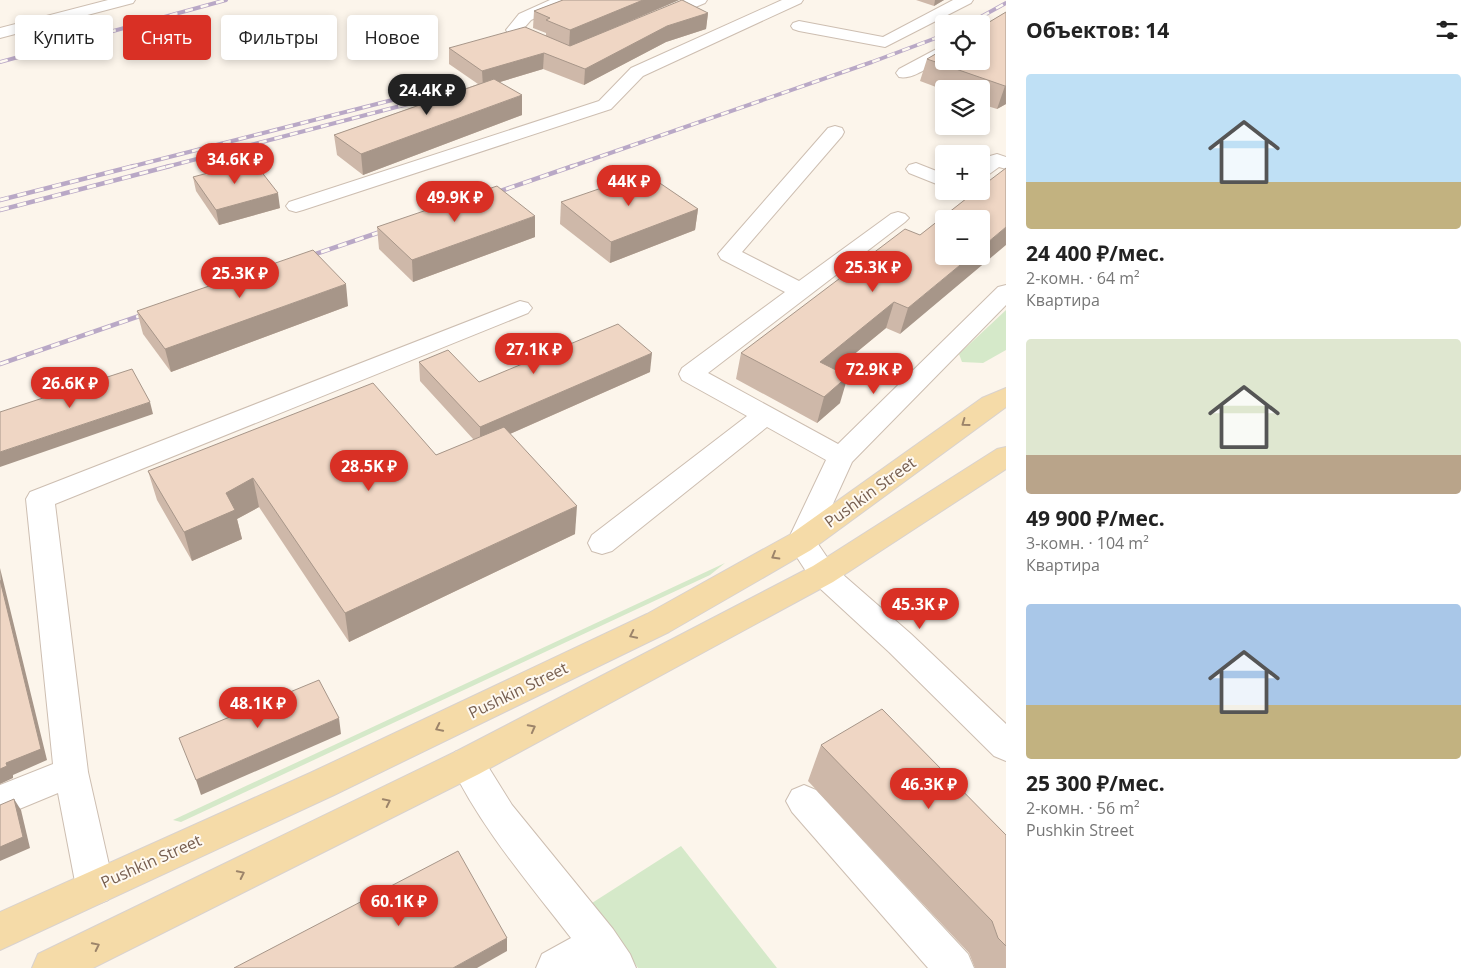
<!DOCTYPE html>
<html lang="ru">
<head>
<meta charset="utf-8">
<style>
  :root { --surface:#fff; --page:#f2f2f2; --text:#222; --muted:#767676; --accent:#d93025 }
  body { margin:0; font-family:"Open Sans",sans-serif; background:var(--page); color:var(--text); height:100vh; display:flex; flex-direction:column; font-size:19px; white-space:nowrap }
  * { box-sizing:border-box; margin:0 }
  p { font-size:16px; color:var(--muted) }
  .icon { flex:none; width:28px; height:28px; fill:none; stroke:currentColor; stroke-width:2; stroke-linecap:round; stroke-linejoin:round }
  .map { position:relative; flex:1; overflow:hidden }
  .drawer { display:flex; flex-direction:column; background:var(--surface); width:475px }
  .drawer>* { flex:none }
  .hud { position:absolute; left:15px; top:15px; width:475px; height:45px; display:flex; gap:10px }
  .buttons { position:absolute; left:935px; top:15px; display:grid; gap:10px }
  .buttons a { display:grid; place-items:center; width:55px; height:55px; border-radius:5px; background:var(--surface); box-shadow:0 2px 8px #0003; font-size:25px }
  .price { position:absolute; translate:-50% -42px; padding:0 11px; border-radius:18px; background:var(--accent); color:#fff; font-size:16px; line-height:32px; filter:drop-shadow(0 1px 2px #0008) }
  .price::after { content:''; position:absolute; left:50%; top:30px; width:15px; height:11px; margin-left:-8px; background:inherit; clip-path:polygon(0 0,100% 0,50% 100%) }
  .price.selected { background:#222; color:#fff }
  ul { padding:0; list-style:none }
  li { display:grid; align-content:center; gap:10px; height:265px; padding:0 20px }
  li span { display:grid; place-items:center; height:155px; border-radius:5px; color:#555 }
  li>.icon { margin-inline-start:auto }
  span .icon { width:90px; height:90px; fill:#fffc; stroke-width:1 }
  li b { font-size:21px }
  h2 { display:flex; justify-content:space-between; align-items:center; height:60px; padding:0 20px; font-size:21px }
  .pill { padding:0 18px; border-radius:5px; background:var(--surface); box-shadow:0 2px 8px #0003; font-size:18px; line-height:45px }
  .pill.selected { background:var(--accent); color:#fff }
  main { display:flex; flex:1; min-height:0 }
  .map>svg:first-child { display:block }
  .green { fill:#d5e9c9 }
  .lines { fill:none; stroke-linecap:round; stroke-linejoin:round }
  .minor-casing { stroke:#cdbeb1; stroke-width:2 }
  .major-casing { stroke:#d9d2ce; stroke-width:2 }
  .minor { fill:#fff; fill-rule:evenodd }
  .major { fill:#f5dba8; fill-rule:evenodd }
  .rail-far1-casing { stroke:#b9a8c6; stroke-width:4 }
  .rail-casing { stroke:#b9a8c6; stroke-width:4.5 }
  .rail-far1 { stroke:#fef9f1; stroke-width:2.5; stroke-dasharray:8; stroke-linecap:butt }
  .rail { stroke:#fef9f1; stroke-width:3; stroke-dasharray:9; stroke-linecap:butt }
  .wall { fill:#ceb8a9 }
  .shaded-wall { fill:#a79689 }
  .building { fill:#efd6c4; stroke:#a79689 }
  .oneway { stroke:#9c846a }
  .labels { text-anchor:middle; stroke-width:4; stroke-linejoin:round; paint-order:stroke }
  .street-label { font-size:16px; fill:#765e4f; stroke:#fef9f1 }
</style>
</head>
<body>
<main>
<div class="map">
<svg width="1006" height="968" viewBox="0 0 1006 968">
  <rect width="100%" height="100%" fill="#fcf5eb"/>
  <g class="green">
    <polygon points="1006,310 1006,350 983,363 962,362 959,354"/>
    <polygon points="725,563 710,575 181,822 173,820"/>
    <polygon points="681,846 777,968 638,968 592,903"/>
  </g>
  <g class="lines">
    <defs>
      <g id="minor">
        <polygon points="108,0 135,0 133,3 0,38 0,28"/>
        <polygon points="550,0 571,0 569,3 531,20 524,28 554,42 556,46 554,50 542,50 508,33 506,30 519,14"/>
        <polygon points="685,0 707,0 705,3 660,22 648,22 646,19 648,16"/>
        <polygon points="782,0 803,0 801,3 643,76 611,109 303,210 296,212 289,210 286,206 289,202 599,101 631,68"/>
        <polygon points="953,0 973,0 971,3 885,47 799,31 793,29 791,26 793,23 799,21 883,37"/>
        <path d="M 944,45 L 944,57 C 931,65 914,80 899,77 L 896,73 L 899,69 Z"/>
        <polygon points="835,126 842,128 844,132 842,136 742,252 799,281 891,214 898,212 905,214 909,218 905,222 708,373 838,444 998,287 1006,285 1006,305 852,462 816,541 833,566 911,634 1006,724 1006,761 994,756 889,652 813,582 787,542 826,460 767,427 612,551 602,554 592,551 588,543 592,535 747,416 682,380 679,374 682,368 785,292 721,259 718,254 828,128"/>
        <polygon points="997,154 1006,157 1006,169 999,167 988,175 981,177 981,162 990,156"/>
        <polygon points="916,163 944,174 944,187 909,173 906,169 909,165"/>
        <polygon points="520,301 528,303 532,308 528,313 55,504 88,772 114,887 108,900 95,905 82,900 76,887 58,793 0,817 0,785 53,764 26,499 30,492"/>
        <path d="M 467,748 L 479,752 L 512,805 L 613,929 L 630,954 L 636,968 L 536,968 L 542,954 L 571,938 C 528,882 480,827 450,763 L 455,752 Z"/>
        <polygon points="804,785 816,790 968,954 974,968 928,968 792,812 786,801 792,790"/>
      </g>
      <g id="major">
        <polygon points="1006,388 1006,407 811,550 669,632 334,795 0,950 0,912 310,773 647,614 791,534 982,398"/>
        <polygon points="1006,447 1006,469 833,582 479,774 93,968 32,968 38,954 455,752 813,566 997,449"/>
      </g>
    </defs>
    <use href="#minor" class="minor-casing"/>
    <use href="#major" class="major-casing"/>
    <use href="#minor" class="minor"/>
    <use href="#major" class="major"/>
    <defs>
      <g id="rail-far1">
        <polyline points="968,24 1006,3"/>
        <polyline points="0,62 226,0"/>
        <polyline points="130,167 412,95"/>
        <polyline points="166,167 454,92"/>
        <polyline points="570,167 872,62 944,35"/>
      </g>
      <g id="rail">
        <polyline points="489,195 573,166"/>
        <polyline points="0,200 134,166"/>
        <polyline points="0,210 170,166"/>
        <polyline points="304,258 389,229"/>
        <polyline points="0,364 151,312"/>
      </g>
    </defs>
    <use href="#rail-far1" class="rail-far1-casing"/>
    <use href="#rail" class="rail-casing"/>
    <use href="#rail-far1" class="rail-far1"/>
    <use href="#rail" class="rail"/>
  </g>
  <g class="wall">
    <polygon points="563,0 679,0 603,33 708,13 706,29 666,42 584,85 543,69 500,82 522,115 363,175 337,155 334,135 478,84 449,64 449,48 546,35 546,33 533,28 534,11"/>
    <polygon points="916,0 944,0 934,6"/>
    <polygon points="1006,12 1006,104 997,109 981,104 981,89 944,89 944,90 920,81 927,59"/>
    <polygon points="193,177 280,208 219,225 196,191"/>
    <polygon points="976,191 900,334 886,328 835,370 840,403 817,423 736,379 741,353 920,235"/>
    <polygon points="561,202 698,209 695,230 610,263 560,224"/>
    <polygon points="377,227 535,237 413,282 379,249"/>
    <polygon points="348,306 171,372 143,334 137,311"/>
    <polygon points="419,362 479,382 650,372 510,434 575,534 349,642 259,507 237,519 242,539 192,561 157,500 148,471 436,455 474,440 420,381"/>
    <polygon points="821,745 1006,835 1006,968 975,968 969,953 808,781"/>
  </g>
  <g class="shaded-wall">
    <polygon points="643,0 679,0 569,47 570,30"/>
    <polygon points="935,0 944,0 934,6"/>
    <polygon points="708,13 706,29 666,42 584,85 585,69 667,26"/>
    <polygon points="544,53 543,69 483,87 482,71"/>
    <polygon points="1005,86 1006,86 1006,104 997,109"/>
    <polygon points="522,95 522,115 363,175 361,154"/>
    <polygon points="278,193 280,208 219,225 216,210"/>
    <polygon points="698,209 695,230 610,263 611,242"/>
    <polygon points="535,216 535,237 413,282 412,260"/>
    <polygon points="1006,227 1006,245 900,334 908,308 971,256 981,256 981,248"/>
    <polygon points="346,284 348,306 171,372 165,349"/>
    <polygon points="894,302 886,328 813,388 820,362"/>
    <polygon points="652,353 650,372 480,447 480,427"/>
    <polygon points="848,376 840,403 817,423 824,397"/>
    <polygon points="150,402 153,414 0,467 0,452"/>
    <polygon points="253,478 259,507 237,519 242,539 192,561 184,532 226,493"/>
    <polygon points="577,506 575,534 349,642 345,613"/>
    <polygon points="0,568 47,760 13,775 13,778 0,784 0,769 6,763"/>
    <polygon points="339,718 341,734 201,795 196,780"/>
    <polygon points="14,799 21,810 30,848 0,861 0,847"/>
    <polygon points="507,938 507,951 477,968 453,968"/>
  </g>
  <g class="building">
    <polygon points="563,0 643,0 570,30 546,20 550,18 534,11"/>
    <polygon points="682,0 708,13 667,26 585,69 544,53 482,71 449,48 525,27 570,46"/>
    <polygon points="1006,12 1006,86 1005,86 927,59 944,49 944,61 981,61 981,27"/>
    <polygon points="494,79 522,95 361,154 334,135"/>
    <polygon points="253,161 278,193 216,210 193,177"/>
    <polygon points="1006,168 1006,227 981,248 981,219 944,219 944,256 971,256 908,308 894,302 820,362 848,376 824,397 741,353 905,229 920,235 976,191 981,191 981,187"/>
    <polygon points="645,173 698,209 611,242 561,202"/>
    <polygon points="497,186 535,216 412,260 377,227"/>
    <polygon points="313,250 346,284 165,349 137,311"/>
    <polygon points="618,324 652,353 480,427 419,362 448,350 479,382"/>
    <polygon points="132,369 150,402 0,452 0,412"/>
    <polygon points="373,383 436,455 504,427 577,506 345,613 253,478 226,493 235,510 184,532 148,471"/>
    <polygon points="0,580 41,749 6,763 7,766 0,769"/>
    <polygon points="319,680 339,718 196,780 179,738"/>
    <polygon points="882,709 1006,835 1006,946 998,938 992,921 821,745"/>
    <polygon points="14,799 23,837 0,847 0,805"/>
    <polygon points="458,851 507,938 453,968 234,968"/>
  </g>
  <defs><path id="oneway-chevron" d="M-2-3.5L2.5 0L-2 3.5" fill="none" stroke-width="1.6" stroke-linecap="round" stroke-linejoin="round" transform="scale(1.25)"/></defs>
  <g class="oneway">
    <use href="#oneway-chevron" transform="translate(965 423) rotate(144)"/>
    <use href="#oneway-chevron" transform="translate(775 556) rotate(150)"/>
    <use href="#oneway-chevron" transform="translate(633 635) rotate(154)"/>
    <use href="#oneway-chevron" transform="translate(439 728) rotate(154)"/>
    <use href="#oneway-chevron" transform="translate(532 728) rotate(-28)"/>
    <use href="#oneway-chevron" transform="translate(387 802) rotate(-26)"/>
    <use href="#oneway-chevron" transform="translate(241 874) rotate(-26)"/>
    <use href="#oneway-chevron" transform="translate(96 946) rotate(-26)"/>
  </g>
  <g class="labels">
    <g class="street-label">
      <text transform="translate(870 492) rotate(-36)" y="6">Pushkin Street</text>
      <text transform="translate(518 690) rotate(-26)" y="6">Pushkin Street</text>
      <text transform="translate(151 861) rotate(-24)" y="6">Pushkin Street</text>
    </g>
  </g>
</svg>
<div class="buttons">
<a><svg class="icon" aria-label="locate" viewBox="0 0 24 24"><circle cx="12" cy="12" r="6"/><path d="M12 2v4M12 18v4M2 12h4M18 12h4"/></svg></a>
<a><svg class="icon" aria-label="layers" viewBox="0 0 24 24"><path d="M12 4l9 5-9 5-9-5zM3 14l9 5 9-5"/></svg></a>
<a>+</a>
<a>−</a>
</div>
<b class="price selected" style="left:427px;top:116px">24.4K ₽</b>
<b class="price" style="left:235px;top:185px">34.6K ₽</b>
<b class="price" style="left:629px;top:207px">44K ₽</b>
<b class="price" style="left:455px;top:223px">49.9K ₽</b>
<b class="price" style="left:873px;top:293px">25.3K ₽</b>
<b class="price" style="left:240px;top:299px">25.3K ₽</b>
<b class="price" style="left:534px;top:375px">27.1K ₽</b>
<b class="price" style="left:874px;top:395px">72.9K ₽</b>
<b class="price" style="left:70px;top:409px">26.6K ₽</b>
<b class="price" style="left:369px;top:492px">28.5K ₽</b>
<b class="price" style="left:920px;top:630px">45.3K ₽</b>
<b class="price" style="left:258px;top:729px">48.1K ₽</b>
<b class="price" style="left:929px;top:810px">46.3K ₽</b>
<b class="price" style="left:399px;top:927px">60.1K ₽</b>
<div class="hud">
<a class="pill">Купить</a>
<a class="pill selected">Снять</a>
<a class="pill">Фильтры</a>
<a class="pill">Новое</a>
</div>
</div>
<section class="drawer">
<h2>Объектов: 14<svg class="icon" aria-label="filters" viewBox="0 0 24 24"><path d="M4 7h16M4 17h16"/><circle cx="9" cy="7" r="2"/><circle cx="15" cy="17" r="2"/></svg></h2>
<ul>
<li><span style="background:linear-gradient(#bfe0f5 70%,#c2b280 0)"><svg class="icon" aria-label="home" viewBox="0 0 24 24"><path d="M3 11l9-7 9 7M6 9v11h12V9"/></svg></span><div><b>24 400 ₽/мес.</b><p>2-комн. · 64 m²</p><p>Квартира</p></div></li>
<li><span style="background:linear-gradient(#dfe7d0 75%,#b9a48a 0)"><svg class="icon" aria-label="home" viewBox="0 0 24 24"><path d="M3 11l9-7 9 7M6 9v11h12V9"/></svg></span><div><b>49 900 ₽/мес.</b><p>3-комн. · 104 m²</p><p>Квартира</p></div></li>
<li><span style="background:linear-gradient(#a9c7e8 65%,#c2b280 0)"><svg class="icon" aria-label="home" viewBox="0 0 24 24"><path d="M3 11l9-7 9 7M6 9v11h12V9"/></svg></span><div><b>25 300 ₽/мес.</b><p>2-комн. · 56 m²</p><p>Pushkin Street</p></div></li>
</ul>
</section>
</main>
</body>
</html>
